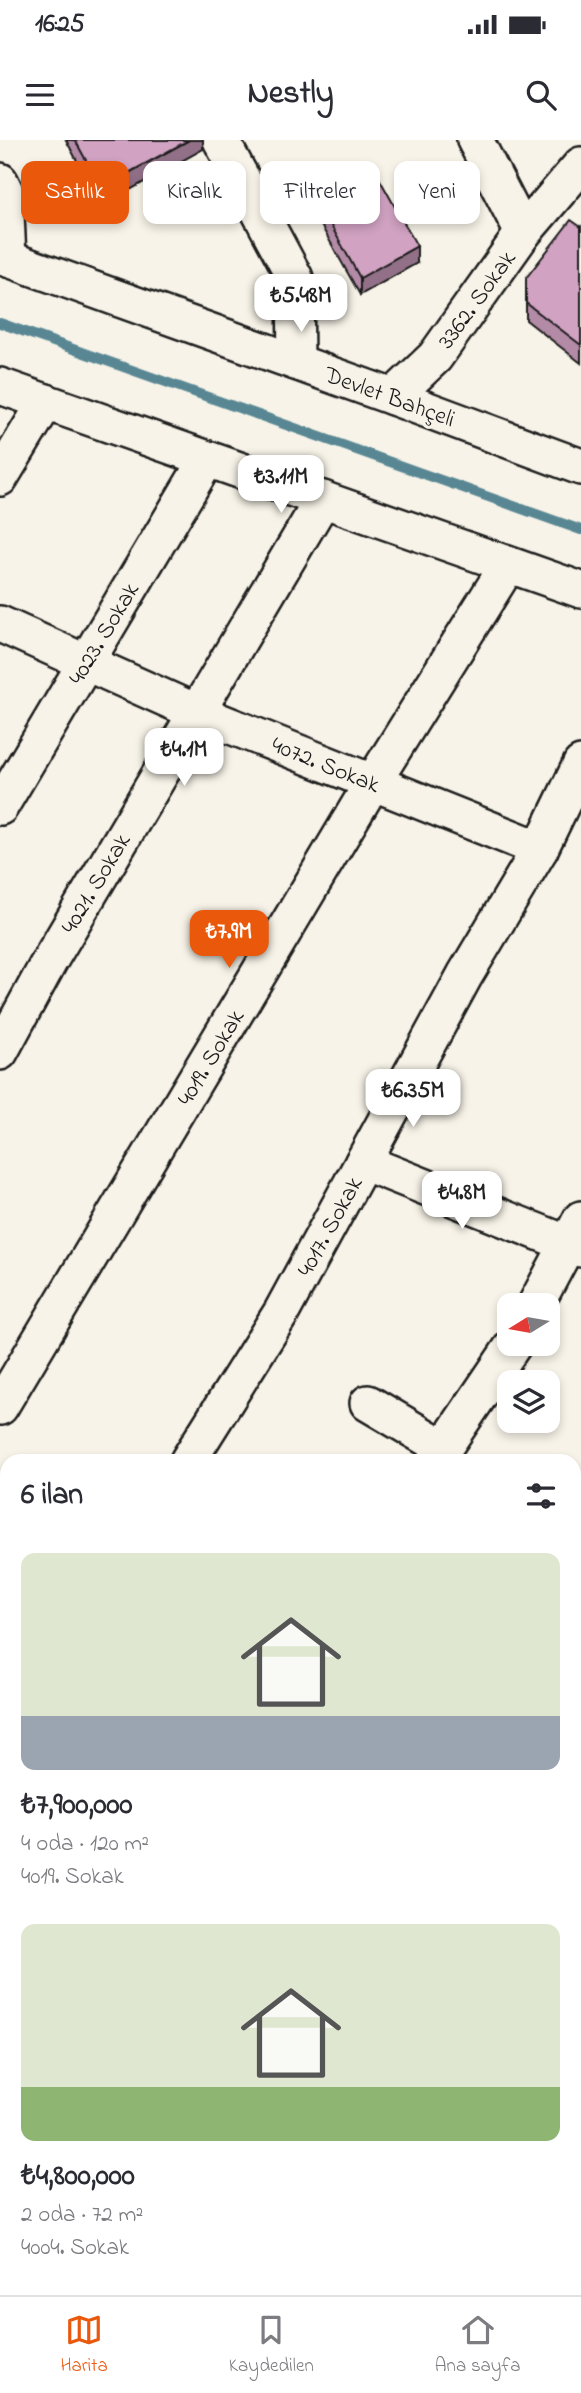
<!DOCTYPE html>
<html lang="tr">
<head>
<meta charset="utf-8">
<style>
  :root { --surface:#fff; --page:#f7f7f7; --text:#2b2b33; --muted:#7c7c81; --line:#e1e1e2; --accent:#ea580c }
  body { margin:0; font-family:"Indie Flower",sans-serif; background:var(--page); color:var(--text); height:100vh; display:flex; flex-direction:column; font-size:26px; white-space:nowrap }
  * { box-sizing:border-box; margin:0 }
  p { font-size:23px; color:var(--muted) }
  .icon { flex:none; width:38px; height:38px; fill:none; stroke:currentColor; stroke-width:2; stroke-linecap:round; stroke-linejoin:round }
  .map { position:relative; flex:1; overflow:hidden }
  .drawer { position:absolute; left:0px; top:1314px; width:581px; height:842px; display:flex; flex-direction:column; background:var(--surface); border-radius:21px 21px 0 0; box-shadow:0 4px 10px #0003 }
  .drawer>* { flex:none }
  .guide { position:absolute; left:21px; top:21px; width:539px; height:63px; display:flex; gap:14px }
  .needle { width:46px; rotate:259deg }
  .buttons { position:absolute; left:497px; top:1153px; display:grid; gap:14px }
  .buttons a { display:grid; place-items:center; width:63px; height:63px; border-radius:14px; background:var(--surface); box-shadow:0 4px 10px #0003; font-size:35px }
  .price { position:absolute; translate:-50% -60px; padding:0 16px; border-radius:14px; background:#fff; color:#222; font-size:23px; line-height:46px; filter:drop-shadow(0 2px 4px #0008) }
  .price::after { content:''; position:absolute; left:50%; top:42px; width:21px; height:16px; margin-left:-10px; background:inherit; clip-path:polygon(0 0,100% 0,50% 100%) }
  .price.selected { background:var(--accent); color:#fff }
  ul { padding:0; list-style:none }
  li { display:grid; align-content:center; gap:14px; height:371px; padding:0 21px }
  li span { display:grid; place-items:center; height:217px; border-radius:14px; color:#555 }
  li>.icon { margin-inline-start:auto }
  span .icon { width:126px; height:126px; fill:#fffc; stroke-width:1 }
  li b { font-size:30px }
  h2 { display:flex; justify-content:space-between; align-items:center; height:84px; padding:0 21px; font-size:30px }
  .tag { padding:0 24px; border-radius:14px; background:var(--surface); box-shadow:0 4px 10px #0003; font-size:24px; line-height:63px }
  .tag.selected { background:var(--accent); color:#fff }
  .status { display:flex; justify-content:space-between; align-items:center; height:49px; padding:0 35px; background:var(--surface); direction:ltr }
  .status svg { height:19px; fill:currentColor }
  header { display:flex; justify-content:space-between; align-items:center; height:91px; padding:0 21px; background:var(--surface); font-size:32px; font-weight:700 }
  .menu { display:flex; justify-content:space-around; align-items:center; height:98px; border-top:2px solid var(--line); background:var(--surface); font-size:19px; color:var(--muted) }
  .menu a { display:grid; justify-items:center; gap:4px }
  .menu .selected { color:var(--accent) }
  .map>svg:first-child { display:block }
  .lines { fill:none; stroke-linecap:round; stroke-linejoin:round }
  .stream { stroke:#598793; stroke-width:10 }
  .minor-casing { stroke:#1c1c1c; stroke-width:40 }
  .minor { stroke:#f7f3e8; stroke-width:35 }
  .wall { fill:#b48ba7; stroke:#1c1c1c; stroke-width:2 }
  .shaded-wall { fill:#927188; stroke:#1c1c1c; stroke-width:2 }
  .building { fill:#d1a2c2; stroke:#1c1c1c; stroke-width:2 }
  .labels { text-anchor:middle; stroke-width:6; stroke-linejoin:round; paint-order:stroke }
  .street-label { font-size:24px; fill:#1c1c1c; stroke:#f7f3e8 }
</style>
</head>
<body>
<div class="status"><b>16:25</b><svg viewBox="0 0 49 12"><path d="M0 12V9h3v3zM5 12V6h3v6zM10 12V3h3v9zM15 12V0h3v12zM26 1h20v11H26zM47 4h2v5h-2z"/></svg></div>
<header><svg class="icon" aria-label="menu" viewBox="0 0 24 24"><path d="M4 6h16M4 12h16M4 18h16"/></svg>Nestly<svg class="icon" aria-label="search" viewBox="0 0 24 24"><circle cx="10" cy="10" r="6"/><path d="M15 15l6 6"/></svg></header>
<div class="map">
<svg width="581" height="2155" viewBox="0 0 581 2155">
  <rect width="100%" height="100%" fill="#f7f3e8"/>
  <filter id="ink" filterUnits="userSpaceOnUse"><feTurbulence type="fractalNoise" baseFrequency=".0143" numOctaves="2"/><feDisplacementMap in="SourceGraphic" scale="14" xChannelSelector="R" yChannelSelector="G"/><feConvolveMatrix kernelMatrix="1 2 1 2 8 2 1 2 1" color-interpolation-filters="sRGB"/></filter>
  <g filter="url(#ink)">
    <g class="lines">
      <polyline class="stream" points="0,183 581,390"/>
      <defs>
        <g id="minor">
          <polyline points="221,0 295,138 296,222"/>
          <polyline points="475,0 523,93"/>
          <polyline points="0,41 5,51 8,119"/>
          <polyline points="0,116 393,257 581,327"/>
          <polyline points="0,246 581,450"/>
          <polyline points="393,257 435,217 523,93 581,25"/>
          <polyline points="0,338 46,262"/>
          <polyline points="0,484 196,572 540,709"/>
          <polyline points="0,667 207,319"/>
          <polyline points="0,912 50,820 323,359"/>
          <polyline points="363,1022 581,1109"/>
          <polyline points="535,1166 581,1079"/>
          <polyline points="368,1263 444,1308"/>
          <polyline points="0,1267 373,642 508,425"/>
          <polyline points="188,1321 281,1173 465,835 540,709 581,624"/>
          <polyline points="435,1321 514,1204"/>
          <polyline points="0,1411 7,1415"/>
          <polyline points="574,1519 581,1508"/>
          <polyline points="0,1613 7,1603"/>
          <polyline points="574,1711 581,1700"/>
          <polyline points="574,1820 581,1823"/>
          <polyline points="0,1835 7,1826"/>
          <polyline points="574,1920 581,1909"/>
          <polyline points="0,2010 7,2015"/>
          <polyline points="574,2030 581,2034"/>
          <polyline points="246,2149 254,2155"/>
          <polyline points="42,2155 47,2149"/>
          <polyline points="429,2155 433,2149"/>
        </g>
      </defs>
      <use href="#minor" class="minor-casing"/>
      <use href="#minor" class="minor"/>
    </g>
    <g class="wall">
      <polygon points="66,0 203,0 203,9 101,66"/>
      <polygon points="313,53 417,123 360,155 313,71"/>
      <polygon points="581,87 581,223 526,180 526,163"/>
    </g>
    <g class="shaded-wall">
      <polygon points="189,0 203,0 203,9 101,66 101,48"/>
      <polygon points="417,106 417,123 360,155 360,138"/>
    </g>
    <g class="building">
      <polygon points="75,0 189,0 101,48"/>
      <polygon points="370,22 417,106 360,138 313,53"/>
      <polygon points="571,80 581,87 581,205 526,163 526,138"/>
    </g>
  </g>
  <g class="labels">
    <g class="street-label">
      <text transform="translate(476 159) rotate(-54)" y="8">3362. Sokak</text>
      <text transform="translate(390 256) rotate(20)" y="8">Devlet Bahçeli</text>
      <text transform="translate(103 493) rotate(-59)" y="8">4023. Sokak</text>
      <text transform="translate(326 624) rotate(22)" y="8">4072. Sokak</text>
      <text transform="translate(95 743) rotate(-59)" y="8">4021. Sokak</text>
      <text transform="translate(210 917) rotate(-59)" y="8">4019. Sokak</text>
      <text transform="translate(329 1086) rotate(-61)" y="8">4017. Sokak</text>
    </g>
  </g>
</svg>
<div class="buttons">
<a><svg class="needle" viewBox="-14 -14 28 28"><path d="M0-13l5 13h-10z" fill="#e53935"/><path d="M0 13l5-13h-10z" fill="#7c7c81"/></svg></a>
<a><svg class="icon" aria-label="layers" viewBox="0 0 24 24"><path d="M12 4l9 5-9 5-9-5zM3 14l9 5 9-5"/></svg></a>
</div>
<b class="price" style="left:301px;top:194px">₺5.48M</b>
<b class="price" style="left:281px;top:375px">₺3.11M</b>
<b class="price" style="left:184px;top:648px">₺4.1M</b>
<b class="price selected" style="left:229px;top:830px">₺7.9M</b>
<b class="price" style="left:413px;top:989px">₺6.35M</b>
<b class="price" style="left:462px;top:1091px">₺4.8M</b>
<div class="guide">
<a class="tag selected">Satılık</a>
<a class="tag">Kiralık</a>
<a class="tag">Filtreler</a>
<a class="tag">Yeni</a>
</div>
<section class="drawer">
<h2>6 ilan<svg class="icon" aria-label="filters" viewBox="0 0 24 24"><path d="M4 7h16M4 17h16"/><circle cx="9" cy="7" r="2"/><circle cx="15" cy="17" r="2"/></svg></h2>
<ul>
<li><span style="background:linear-gradient(#dfe7d0 75%,#9aa5b1 0)"><svg class="icon" aria-label="home" viewBox="0 0 24 24"><path d="M3 11l9-7 9 7M6 9v11h12V9"/></svg></span><div><b>₺7,900,000</b><p>4 oda · 120 m²</p><p>4019. Sokak</p></div></li>
<li><span style="background:linear-gradient(#dfe7d0 75%,#8fb573 0)"><svg class="icon" aria-label="home" viewBox="0 0 24 24"><path d="M3 11l9-7 9 7M6 9v11h12V9"/></svg></span><div><b>₺4,800,000</b><p>2 oda · 72 m²</p><p>4004. Sokak</p></div></li>
</ul>
</section>
</div>
<nav class="menu">
<a class="selected"><svg class="icon" aria-label="map" viewBox="0 0 24 24"><path d="M3 6l6-2 6 2 6-2v14l-6 2-6-2-6 2zM9 4v14M15 6v14"/></svg>Harita</a>
<a><svg class="icon" aria-label="saved" viewBox="0 0 24 24"><path d="M7 4h10v16l-5-4-5 4z"/></svg>Kaydedilen</a>
<a><svg class="icon" aria-label="home" viewBox="0 0 24 24"><path d="M3 11l9-7 9 7M6 9v11h12V9"/></svg>Ana sayfa</a>
</nav>
</body>
</html>
